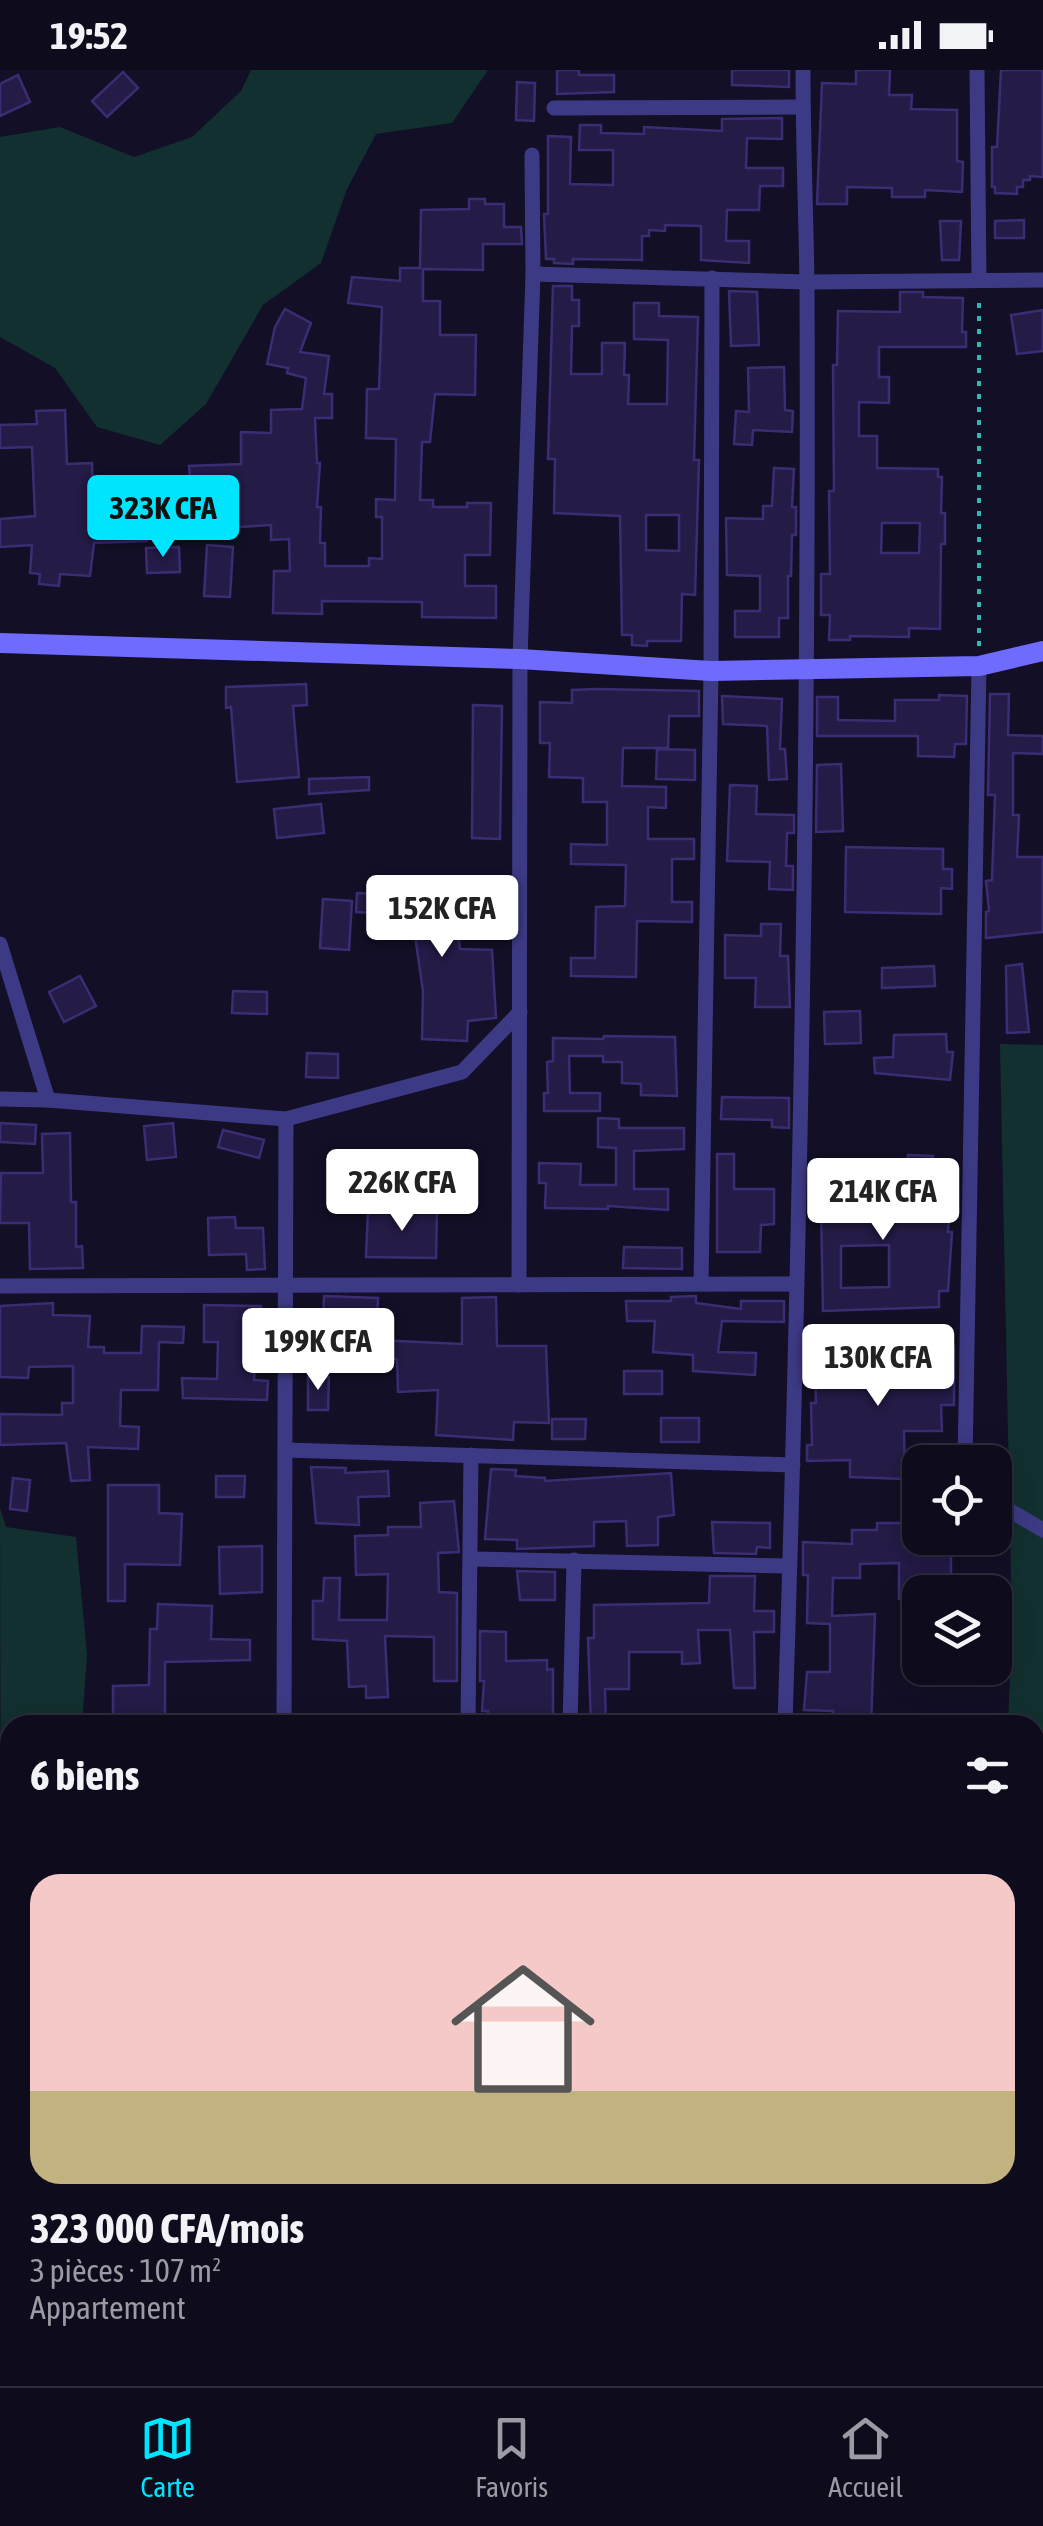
<!DOCTYPE html>
<html lang="fr">
<head>
<meta charset="utf-8">
<style>
  :root { --surface:#0e0b1c; --page:#1c1929; --text:#f1f3f6; --muted:#9b9ba3; --line:#2e2b3b; --accent:#00e5ff }
  body { margin:0; font-family:"Asap Condensed",sans-serif; background:var(--page); color:var(--text); height:100vh; display:flex; flex-direction:column; font-size:38px; white-space:nowrap }
  * { box-sizing:border-box; margin:0 }
  p { font-size:32px; color:var(--muted) }
  .icon { flex:none; width:55px; height:55px; fill:none; stroke:currentColor; stroke-width:2; stroke-linecap:round; stroke-linejoin:round }
  .map { position:relative; flex:1; overflow:hidden }
  .sheet { position:absolute; left:0px; top:1645px; width:1045px; height:672px; display:flex; flex-direction:column; background:var(--surface); border-radius:30px 30px 0 0; box-shadow:0 5px 25px #0003,0 0 0 2px var(--line) }
  .sheet>* { flex:none }
  .controls { position:absolute; left:902px; top:1375px; display:grid; gap:20px }
  .controls a { display:grid; place-items:center; width:110px; height:110px; border-radius:20px; background:var(--surface); box-shadow:0 5px 25px #0003,0 0 0 2px var(--line); font-size:50px }
  .price { position:absolute; translate:-50% -85px; padding:0 22px; border-radius:10px; background:#fff; color:#222; font-size:32px; line-height:65px; filter:drop-shadow(0 2px 5px #0008) }
  .price::after { content:''; position:absolute; left:50%; top:60px; width:30px; height:22px; margin-left:-15px; background:inherit; clip-path:polygon(0 0,100% 0,50% 100%) }
  .price.selected { background:var(--accent); color:#111 }
  ul { padding:0; list-style:none }
  li { display:grid; align-content:center; gap:20px; height:530px; padding:0 30px }
  li+li { border-top:2px solid var(--line) }
  li span { display:grid; place-items:center; height:310px; border-radius:30px; color:#555 }
  li>.icon { margin-inline-start:auto }
  span .icon { width:180px; height:180px; fill:#fffc; stroke-width:1 }
  li b { font-size:42px }
  h2 { display:flex; justify-content:space-between; align-items:center; height:120px; padding:0 30px; font-size:42px }
  .status { display:flex; justify-content:space-between; align-items:center; height:70px; padding:0 50px; background:var(--surface); direction:ltr }
  .status svg { height:28px; fill:currentColor }
  .dock { display:flex; justify-content:space-around; align-items:center; height:140px; border-top:2px solid var(--line); background:var(--surface); font-size:28px; color:var(--muted) }
  .dock a { display:grid; justify-items:center; gap:5px }
  .dock .selected { color:var(--accent) }
  .map>svg:first-child { display:block }
  .green { fill:#12302f }
  .building { fill:#241b47; stroke:#3b2d73; stroke-width:2.5; fill-rule:evenodd }
  .lines { fill:none; stroke-linecap:round; stroke-linejoin:round }
  .path { stroke:#2fb8b0; stroke-width:4; stroke-dasharray:5 8; stroke-linecap:butt }
  .street { stroke:#3d3a85; stroke-width:15 }
  .secondary { stroke:#6f6bff; stroke-width:20 }
</style>
</head>
<body>
<div class="status"><b>19:52</b><svg viewBox="0 0 49 12"><path d="M0 12V9h3v3zM5 12V6h3v6zM10 12V3h3v9zM15 12V0h3v12zM26 1h20v11H26zM47 4h2v5h-2z"/></svg></div>
<div class="map">
<svg width="1043" height="2316" viewBox="0 0 1043 2316">
  <rect width="100%" height="100%" fill="#130f26"/>
  <g class="green">
    <polygon points="251,0 488,0 452,53 376,64 347,119 321,193 263,235 206,334 160,375 97,357 55,298 0,267 0,67 60,57 134,87 192,67 241,21"/>
    <polygon points="1000,974 1043,975 1043,2118 1035,2117 1035,1655 1008,1655 1012,1558"/>
    <polygon points="0,1438 6,1457 76,1467 87,1585 82,1655 10,1655 10,2308 163,2308 162,2316 2,2316"/>
  </g>
  <g class="building">
    <polygon points="557,0 579,0 579,5 614,5 614,22 557,24"/>
    <polygon points="732,0 789,0 789,17 732,15"/>
    <polygon points="856,0 890,0 889,25 912,25 911,39 957,40 957,91 963,92 962,122 925,120 925,127 892,127 892,118 847,117 847,134 817,134 822,13 856,14"/>
    <polygon points="1001,0 1043,0 1043,107 1030,106 1030,110 1023,110 1023,117 1017,117 1017,124 995,123 995,117 992,117 992,77 997,77"/>
    <polygon points="123,2 138,18 107,47 92,31"/>
    <polygon points="18,5 30,32 0,46 0,14"/>
    <polygon points="517,12 535,13 534,51 516,50"/>
    <polygon points="782,48 782,69 747,68 746,98 783,98 783,116 760,116 759,140 727,140 726,171 749,171 749,193 701,190 701,156 665,155 665,161 649,160 649,166 642,166 642,190 573,189 573,194 554,193 554,189 546,189 544,144 548,144 548,66 571,67 570,114 613,115 613,80 579,80 580,55 601,55 601,63 644,64 644,57 722,61 722,49"/>
    <polygon points="469,129 485,129 485,134 504,134 504,157 521,157 522,174 483,174 483,200 423,199 423,231 440,231 440,265 476,265 475,325 435,324 430,372 422,372 420,430 433,430 433,437 467,437 467,433 491,433 490,485 465,485 465,516 496,516 496,548 422,547 422,532 322,531 322,544 273,543 274,501 290,501 289,469 271,470 271,455 223,458 222,441 146,442 147,471 94,473 90,506 60,504 59,516 39,514 40,504 30,503 32,475 0,477 0,449 35,446 32,377 0,378 0,355 37,354 36,341 65,340 67,394 92,393 93,421 162,418 162,410 190,411 189,396 241,394 241,362 271,363 271,340 302,339 306,308 287,303 288,298 267,294 275,257 285,239 311,253 300,282 329,286 324,324 332,324 332,348 315,348 317,393 320,393 317,437 321,437 320,473 325,473 325,496 369,496 369,488 382,489 382,447 376,447 376,429 395,430 396,369 366,368 367,319 379,319 382,237 348,233 352,207 400,211 400,198 420,198 421,140 469,139"/>
    <polygon points="1024,150 1024,168 995,168 995,151"/>
    <polygon points="940,151 961,151 959,190 942,190"/>
    <path d="M 553,216 L 572,216 L 572,230 L 579,230 L 579,256 L 572,256 L 571,304 L 602,304 L 602,273 L 625,273 L 624,305 L 629,305 L 628,334 L 667,334 L 668,270 L 634,269 L 634,233 L 659,233 L 659,246 L 698,247 L 694,390 L 699,390 L 695,525 L 682,524 L 681,571 L 647,571 L 647,576 L 632,575 L 632,565 L 622,565 L 620,446 L 554,443 L 555,389 L 548,389 ZM 646,445 L 679,445 L 679,481 L 646,480 Z"/>
    <polygon points="729,221 757,222 759,275 731,276"/>
    <path d="M 900,222 L 923,222 L 923,227 L 963,228 L 962,262 L 966,262 L 966,277 L 879,277 L 879,307 L 889,307 L 889,333 L 859,332 L 859,366 L 877,366 L 877,398 L 938,399 L 938,407 L 942,407 L 941,443 L 945,443 L 945,474 L 941,474 L 940,559 L 909,558 L 909,567 L 850,566 L 850,570 L 829,570 L 830,545 L 821,545 L 821,504 L 830,504 L 829,421 L 834,421 L 833,295 L 837,295 L 838,241 L 900,242 ZM 882,453 L 920,453 L 919,483 L 881,483 Z"/>
    <polygon points="1043,240 1043,281 1017,284 1011,245"/>
    <polygon points="784,297 785,340 793,341 792,362 753,360 752,375 734,374 736,341 749,342 748,298"/>
    <polygon points="774,398 794,399 792,437 796,437 796,465 792,465 791,506 788,506 788,548 779,548 779,567 735,567 735,541 760,541 760,506 727,505 726,448 763,449 763,436 772,436"/>
    <polygon points="207,475 233,477 230,527 204,526"/>
    <polygon points="179,477 180,502 147,503 146,478"/>
    <polygon points="306,614 307,635 293,636 299,707 237,712 231,637 226,638 226,617"/>
    <polygon points="597,619 699,621 699,646 669,646 668,678 623,678 622,716 666,717 666,738 648,737 648,769 694,769 694,789 672,789 672,832 692,832 692,852 637,851 636,907 571,906 571,888 595,888 596,837 625,836 626,795 571,794 571,774 607,775 607,732 583,732 583,708 549,707 550,673 540,673 540,632 572,633 572,620"/>
    <polygon points="990,624 1009,624 1008,665 1043,666 1043,684 1013,683 1013,745 1019,745 1017,787 1043,787 1043,862 986,868 986,842 989,841 986,811 992,810 995,725 988,725"/>
    <polygon points="939,625 967,626 966,674 955,674 954,687 918,686 918,666 817,666 817,627 838,627 838,650 895,651 895,630 939,630"/>
    <polygon points="722,626 782,629 780,679 785,679 787,709 769,710 767,656 723,654"/>
    <polygon points="473,635 502,636 500,769 472,768"/>
    <polygon points="657,679 695,680 695,710 656,709"/>
    <polygon points="841,694 843,761 816,762 817,695"/>
    <polygon points="369,707 369,720 309,724 309,709"/>
    <polygon points="730,715 757,716 756,744 794,745 794,763 787,763 786,796 793,796 793,820 769,819 770,792 727,791"/>
    <polygon points="321,734 324,763 277,768 274,739"/>
    <polygon points="846,777 943,779 943,799 952,799 952,819 941,818 941,844 845,842"/>
    <polygon points="452,811 460,879 492,880 496,948 468,951 467,971 422,969 423,921 412,845 356,842 357,823 410,825 409,816"/>
    <polygon points="323,829 352,831 349,880 320,878"/>
    <polygon points="761,854 781,854 780,886 788,886 790,937 755,937 756,908 725,908 725,865 761,866"/>
    <polygon points="1022,894 1029,962 1007,963 1006,896"/>
    <polygon points="934,896 935,916 882,918 882,898"/>
    <polygon points="80,906 96,936 64,952 49,922"/>
    <polygon points="233,921 267,922 267,944 232,943"/>
    <polygon points="860,941 861,973 825,974 824,942"/>
    <polygon points="946,964 947,982 953,982 950,1010 875,1003 874,988 893,987 894,965"/>
    <polygon points="604,966 675,967 677,1026 641,1025 641,1014 622,1013 622,992 603,992 603,986 569,986 570,1023 600,1023 600,1041 544,1041 544,1023 548,1023 547,992 553,991 553,968 603,969"/>
    <polygon points="307,983 338,984 338,1008 306,1007"/>
    <polygon points="722,1027 789,1028 789,1058 772,1057 772,1050 721,1049"/>
    <polygon points="598,1048 619,1049 619,1058 684,1058 684,1079 634,1081 634,1119 668,1119 668,1140 608,1136 608,1139 545,1138 546,1113 539,1113 539,1093 581,1094 580,1115 616,1115 616,1078 598,1077"/>
    <polygon points="0,1053 36,1055 35,1074 0,1072"/>
    <polygon points="173,1053 176,1087 147,1090 144,1056"/>
    <polygon points="223,1060 264,1070 259,1088 218,1077"/>
    <polygon points="70,1063 71,1132 76,1132 76,1177 82,1176 83,1198 30,1199 29,1153 0,1153 1,1103 43,1103 42,1064"/>
    <polygon points="717,1084 734,1084 734,1119 774,1119 774,1154 761,1155 760,1182 717,1182"/>
    <path d="M 908,1085 L 933,1086 L 932,1102 L 943,1104 L 937,1146 L 949,1147 L 948,1162 L 952,1162 L 948,1221 L 939,1221 L 939,1237 L 823,1241 L 821,1138 L 816,1138 L 816,1093 L 838,1094 L 838,1116 L 870,1117 L 869,1141 L 900,1143 ZM 889,1175 L 889,1217 L 841,1218 L 841,1176 Z"/>
    <polygon points="368,1139 437,1140 436,1188 366,1187"/>
    <polygon points="235,1147 236,1158 263,1158 265,1199 247,1200 246,1184 209,1185 208,1148"/>
    <polygon points="624,1177 682,1178 682,1199 623,1198"/>
    <polygon points="324,1226 378,1228 376,1270 462,1274 462,1228 496,1227 497,1276 546,1276 549,1353 514,1352 513,1370 436,1365 438,1320 398,1322 397,1289 336,1291 334,1251 323,1250"/>
    <polygon points="696,1226 696,1233 741,1239 741,1231 784,1231 784,1252 722,1251 718,1282 756,1283 755,1305 693,1301 693,1285 653,1282 655,1251 627,1251 626,1231 671,1231 671,1227"/>
    <polygon points="53,1233 53,1245 90,1246 88,1277 104,1277 104,1283 141,1283 142,1256 184,1257 183,1273 159,1272 158,1320 121,1320 120,1356 139,1357 138,1379 88,1377 90,1410 71,1411 66,1373 0,1375 0,1344 62,1345 62,1333 73,1333 73,1296 29,1297 28,1308 0,1307 0,1236"/>
    <polygon points="204,1235 261,1236 262,1282 256,1282 254,1310 268,1311 267,1330 183,1328 182,1308 217,1309 218,1272 204,1272"/>
    <polygon points="922,1276 954,1276 954,1335 941,1335 942,1361 904,1361 905,1409 850,1407 850,1390 807,1391 807,1375 812,1375 811,1333 816,1333 815,1296 858,1292 858,1279 878,1279 878,1292 923,1292"/>
    <rect x="624" y="1301" width="38" height="23"/>
    <polygon points="308,1307 329,1307 328,1340 308,1340"/>
    <rect x="661" y="1348" width="38" height="24"/>
    <polygon points="552,1349 586,1349 585,1369 552,1369"/>
    <polygon points="311,1397 346,1398 345,1403 388,1401 389,1426 358,1427 359,1455 316,1453"/>
    <polygon points="491,1399 516,1400 515,1406 545,1408 545,1411 671,1403 674,1445 658,1447 658,1475 627,1476 626,1451 594,1452 594,1476 517,1479 517,1470 485,1469"/>
    <polygon points="216,1406 245,1406 244,1427 216,1427"/>
    <polygon points="13,1408 30,1410 27,1441 10,1439"/>
    <polygon points="108,1415 159,1415 159,1443 182,1444 180,1495 125,1494 125,1531 108,1531"/>
    <polygon points="454,1431 459,1482 438,1483 439,1522 457,1523 457,1611 434,1611 434,1567 385,1566 388,1627 366,1628 366,1616 349,1617 347,1571 313,1569 313,1531 323,1531 324,1508 340,1508 339,1550 387,1550 388,1504 356,1505 355,1466 388,1465 388,1457 421,1457 420,1433"/>
    <polygon points="712,1452 770,1453 770,1478 757,1477 756,1484 714,1483"/>
    <polygon points="877,1453 904,1453 904,1458 920,1458 920,1468 940,1468 940,1473 951,1473 951,1508 924,1509 924,1522 920,1522 920,1529 899,1529 899,1493 860,1494 860,1508 833,1508 832,1546 875,1544 871,1655 833,1655 833,1641 804,1640 807,1602 830,1602 830,1554 807,1553 808,1505 803,1505 803,1472 852,1474 852,1460 877,1460"/>
    <polygon points="262,1476 262,1522 220,1524 219,1477"/>
    <polygon points="517,1501 555,1502 555,1530 520,1530"/>
    <polygon points="710,1506 755,1506 754,1541 774,1541 774,1562 754,1562 755,1618 734,1618 730,1560 698,1560 700,1593 682,1594 682,1582 629,1582 629,1619 605,1619 606,1655 591,1655 588,1568 594,1568 594,1535 709,1533"/>
    <polygon points="158,1534 212,1536 211,1569 250,1570 250,1590 165,1592 165,1655 113,1655 113,1616 149,1615 150,1559 157,1559"/>
    <polygon points="480,1561 506,1562 506,1591 547,1590 547,1600 553,1599 553,1655 487,1655 488,1641 482,1641 484,1611 480,1611"/>
  </g>
  <g class="lines">
    <g class="path">
      <polyline points="979,576 979,226"/>
      <polyline points="554,2316 554,2308"/>
    </g>
    <g class="street">
      <polyline points="977,0 979,209"/>
      <polyline points="554,38 803,37"/>
      <polyline points="533,204 807,212 1043,210"/>
      <polyline points="0,874 48,1030 286,1049 462,1002 520,942"/>
      <polyline points="0,1029 48,1030"/>
      <polyline points="701,1213 711,601 712,208"/>
      <polyline points="519,1215 520,589 533,204 532,85"/>
      <polyline points="0,1216 797,1214"/>
      <polyline points="285,1380 793,1395"/>
      <polyline points="965,1392 979,596"/>
      <polyline points="995,1432 1043,1460"/>
      <polyline points="471,1489 790,1496"/>
      <polyline points="284,1655 286,1049"/>
      <polyline points="468,1655 471,1385"/>
      <polyline points="570,1655 574,1490"/>
      <path d="M 785,1655 C 800,1176 809,696 807,216 C 806,144 803,72 803,0"/>
      <polyline points="1035,2136 1043,2137"/>
      <polyline points="1035,2263 1043,2264"/>
      <polyline points="282,2316 282,2308"/>
    </g>
    <polyline class="secondary" points="0,573 520,589 711,601 979,596 1043,581"/>
  </g>
</svg>
<div class="controls">
<a><svg class="icon" aria-label="locate" viewBox="0 0 24 24"><circle cx="12" cy="12" r="6"/><path d="M12 2v4M12 18v4M2 12h4M18 12h4"/></svg></a>
<a><svg class="icon" aria-label="layers" viewBox="0 0 24 24"><path d="M12 4l9 5-9 5-9-5zM3 14l9 5 9-5"/></svg></a>
</div>
<b class="price selected" style="left:163px;top:490px">323K CFA</b>
<b class="price" style="left:442px;top:890px">152K CFA</b>
<b class="price" style="left:402px;top:1164px">226K CFA</b>
<b class="price" style="left:883px;top:1173px">214K CFA</b>
<b class="price" style="left:318px;top:1323px">199K CFA</b>
<b class="price" style="left:878px;top:1339px">130K CFA</b>
<section class="sheet">
<h2>6 biens<svg class="icon" aria-label="filters" viewBox="0 0 24 24"><path d="M4 7h16M4 17h16"/><circle cx="9" cy="7" r="2"/><circle cx="15" cy="17" r="2"/></svg></h2>
<ul>
<li><span style="background:linear-gradient(#f6c9c9 70%,#c2b280 0)"><svg class="icon" aria-label="home" viewBox="0 0 24 24"><path d="M3 11l9-7 9 7M6 9v11h12V9"/></svg></span><div><b>323 000 CFA/mois</b><p>3 pièces · 107 m²</p><p>Appartement</p></div></li>
</ul>
</section>
</div>
<nav class="dock">
<a class="selected"><svg class="icon" aria-label="map" viewBox="0 0 24 24"><path d="M3 6l6-2 6 2 6-2v14l-6 2-6-2-6 2zM9 4v14M15 6v14"/></svg>Carte</a>
<a><svg class="icon" aria-label="saved" viewBox="0 0 24 24"><path d="M7 4h10v16l-5-4-5 4z"/></svg>Favoris</a>
<a><svg class="icon" aria-label="home" viewBox="0 0 24 24"><path d="M3 11l9-7 9 7M6 9v11h12V9"/></svg>Accueil</a>
</nav>
</body>
</html>
